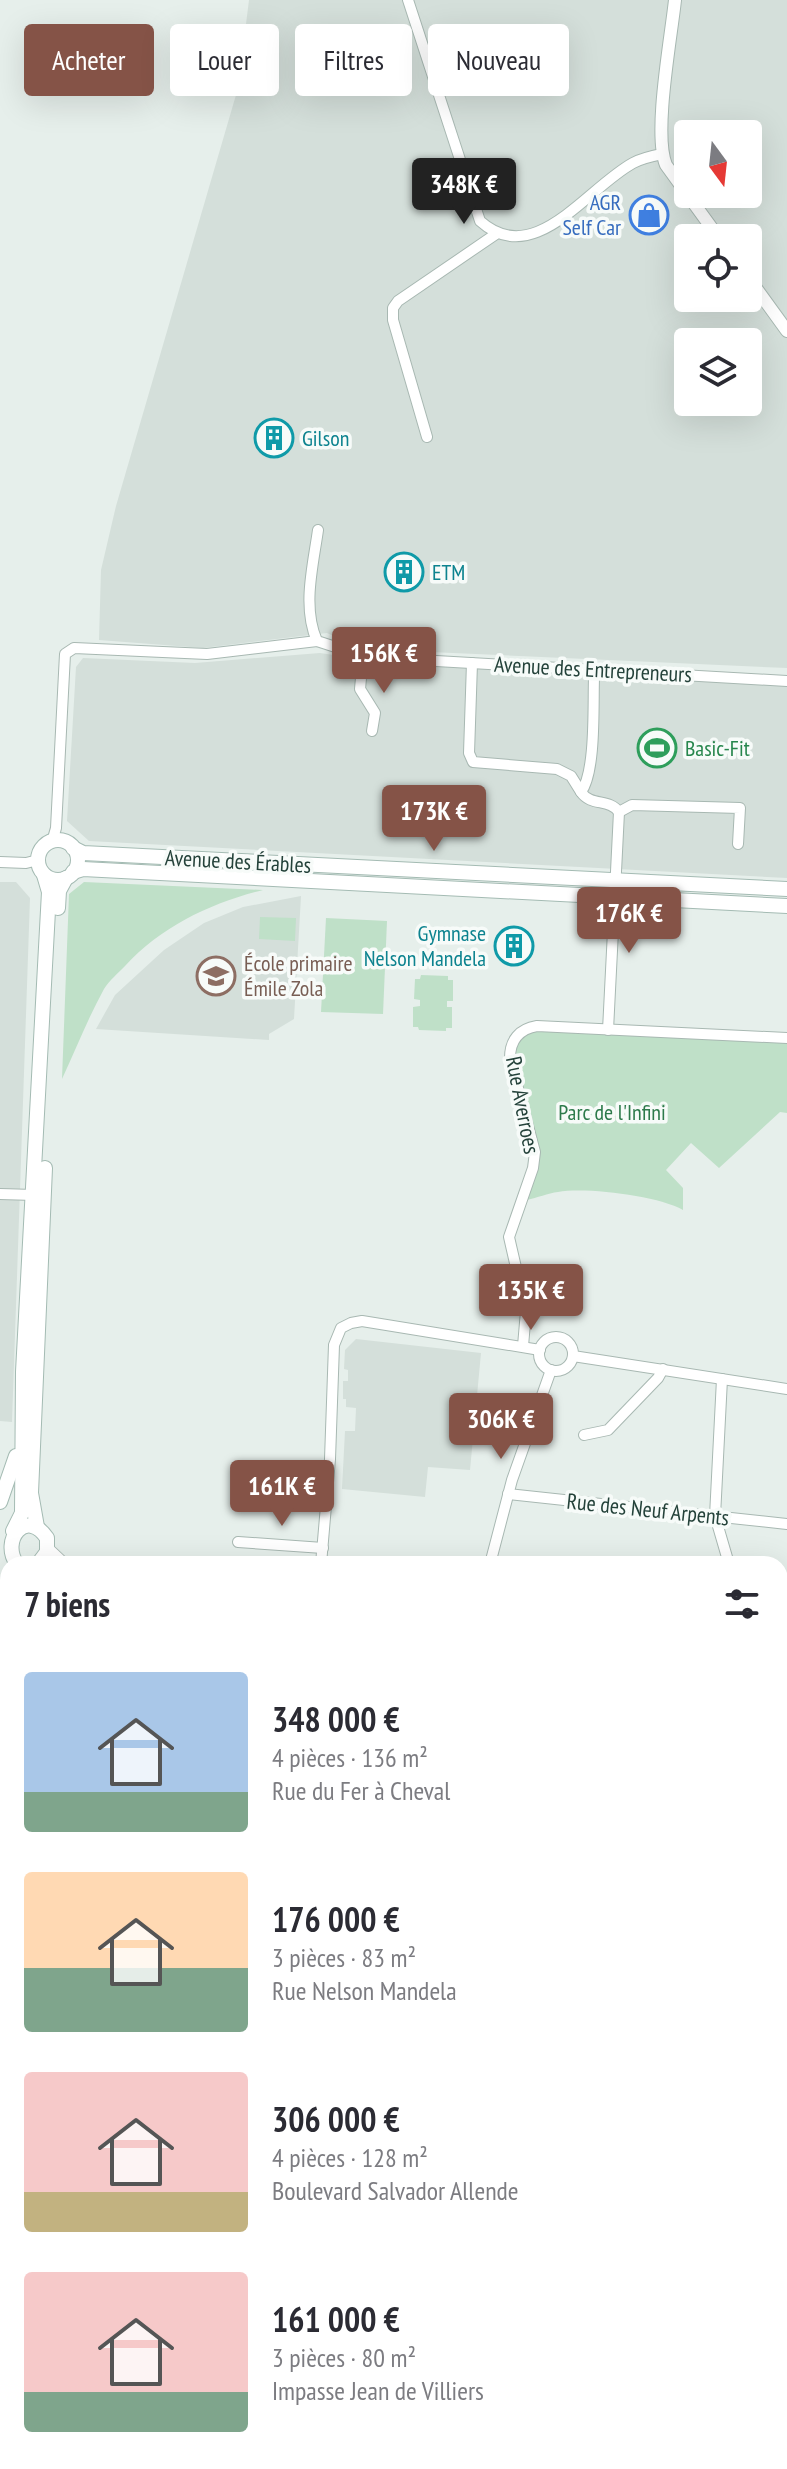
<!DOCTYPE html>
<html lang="fr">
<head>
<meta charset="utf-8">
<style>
  :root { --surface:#fff; --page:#f2f2f3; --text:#2b2b33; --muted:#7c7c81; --accent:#855347 }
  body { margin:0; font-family:"PT Sans Narrow",sans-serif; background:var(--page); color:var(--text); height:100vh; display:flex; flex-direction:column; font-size:30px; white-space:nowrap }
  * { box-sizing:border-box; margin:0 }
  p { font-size:26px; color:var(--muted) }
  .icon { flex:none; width:44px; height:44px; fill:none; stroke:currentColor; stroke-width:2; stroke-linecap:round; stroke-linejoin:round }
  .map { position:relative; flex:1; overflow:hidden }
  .panel { position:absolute; left:0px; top:1556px; width:788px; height:914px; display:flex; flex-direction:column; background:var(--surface); border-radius:24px 24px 0 0; box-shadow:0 8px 32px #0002 }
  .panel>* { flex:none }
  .banner { position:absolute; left:24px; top:24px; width:740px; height:72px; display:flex; gap:16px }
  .needle { width:52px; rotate:165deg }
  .buttons { position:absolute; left:674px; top:120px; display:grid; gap:16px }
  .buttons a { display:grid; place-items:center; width:88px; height:88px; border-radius:8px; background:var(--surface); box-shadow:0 8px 32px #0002; font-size:40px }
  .price { position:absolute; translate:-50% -68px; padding:0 18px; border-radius:8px; background:var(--accent); color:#fff; font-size:26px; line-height:52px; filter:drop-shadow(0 2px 4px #0008) }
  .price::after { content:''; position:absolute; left:50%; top:48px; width:24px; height:18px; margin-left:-12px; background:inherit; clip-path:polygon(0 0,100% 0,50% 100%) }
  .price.active { background:#222; color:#fff }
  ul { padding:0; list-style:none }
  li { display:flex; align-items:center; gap:24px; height:200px; padding:0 24px }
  li span { display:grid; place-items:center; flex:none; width:224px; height:160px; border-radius:8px; color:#555 }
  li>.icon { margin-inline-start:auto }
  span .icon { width:96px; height:96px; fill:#fffc; stroke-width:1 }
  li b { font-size:34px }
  h2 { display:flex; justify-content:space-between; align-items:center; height:96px; padding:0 24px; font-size:34px }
  .chip { padding:0 28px; border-radius:8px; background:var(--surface); box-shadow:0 8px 32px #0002; font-size:28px; line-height:72px }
  .chip.active { background:var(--accent); color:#fff }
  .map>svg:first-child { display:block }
  .built { fill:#d4dfda; fill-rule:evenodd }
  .green { fill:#bfe0c8 }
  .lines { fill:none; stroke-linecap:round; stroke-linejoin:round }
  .minor-casing { stroke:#a8b8b2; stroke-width:12 }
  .tertiary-casing { stroke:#a8b8b2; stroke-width:14 }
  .secondary-casing { stroke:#a4bbb3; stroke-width:16 }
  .minor { stroke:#fff; stroke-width:10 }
  .tertiary { stroke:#fff; stroke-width:12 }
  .secondary { stroke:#fff; stroke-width:14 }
  .labels { text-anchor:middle; stroke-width:7; stroke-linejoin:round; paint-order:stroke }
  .shop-label { font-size:22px; fill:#366cbe; stroke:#f7fbf9; text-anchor:end }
  .culture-label { font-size:22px; fill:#0d838f; stroke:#f7fbf9; text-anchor:start }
  .street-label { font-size:22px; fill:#24423a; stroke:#f7fbf9 }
  .leisure-label { font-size:22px; fill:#27864d; stroke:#f7fbf9; text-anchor:start }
  .education-label { font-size:22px; fill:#785e54; stroke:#f7fbf9; text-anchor:start }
  .park-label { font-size:22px; fill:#2d7a4b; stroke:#f7fbf9 }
</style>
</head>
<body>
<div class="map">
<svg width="787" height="2469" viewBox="0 0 787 2469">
  <rect width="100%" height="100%" fill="#e6efeb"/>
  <g class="built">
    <path d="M 249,0 L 787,0 L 787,668 L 362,649 L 327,633 L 203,648 L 99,640 L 101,570 L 116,506 L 238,88 ZM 688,134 L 748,134 L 748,194 L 688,194 ZM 688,238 L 748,238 L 748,298 L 688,298 ZM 688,342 L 748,342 L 748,402 L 688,402 Z"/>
    <polygon points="320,653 388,663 787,683 787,878 89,841 67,821 76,667 83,658 195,663"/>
    <polygon points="0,882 16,882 30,898 12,1422 0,1421"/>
    <polygon points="301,896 294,1019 269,1034 269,1040 96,1029 115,995 164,950 204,923 243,907"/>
    <polygon points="356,1339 481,1353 470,1470 428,1467 425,1497 342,1489 345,1431 355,1431 356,1408 346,1407 346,1399 343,1399 343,1381 348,1381 348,1370 344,1369 345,1350"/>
  </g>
  <g class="green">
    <path d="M 84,882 L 263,890 C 211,903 162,926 125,966 C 118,973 109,981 104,989 C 88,1018 76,1049 62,1079 L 69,894 Z"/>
    <polygon points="260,917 296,918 295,941 259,939"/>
    <polygon points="326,918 387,921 383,1014 321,1012"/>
    <polygon points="421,975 448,976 448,980 453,980 453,1001 447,1001 447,1007 452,1007 452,1028 446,1028 446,1031 419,1030 418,1027 413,1027 413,1007 420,1006 420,1000 414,999 415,979 420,979"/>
    <path d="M 534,1029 L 787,1042 L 787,1113 L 780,1112 L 719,1168 L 691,1143 L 666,1170 L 683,1188 L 683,1210 C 658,1196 587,1187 558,1192 C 548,1193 537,1198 527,1200 L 539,1159 L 537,1139 L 514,1065 L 516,1041 Z"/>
    <polygon points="780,2333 787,2333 787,2469 755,2469 755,2462 780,2462"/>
  </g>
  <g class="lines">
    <defs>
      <g id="minor">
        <path d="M 408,0 L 480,221 C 534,270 587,188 633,163 C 642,158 652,156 662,154"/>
        <polyline points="427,437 393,320 393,308 398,301 496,234"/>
        <path d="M 318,530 C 313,566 302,607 317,641 L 363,656 L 384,658 L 787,681"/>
        <polyline points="363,656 360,689 375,713 372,731"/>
        <polyline points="472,663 469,753 473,762 557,769 571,776 581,792"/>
        <path d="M 592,668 L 594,678 C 593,706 596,772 581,792 C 591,807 609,798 619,812 L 632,805 L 740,808 L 738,844"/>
        <polyline points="52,842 56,828 65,654 74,648 207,654 317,641"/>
        <polyline points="0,862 26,863 38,860"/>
        <polyline points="608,1030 619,812"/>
        <polyline points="0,1194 34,1195"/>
        <circle cx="556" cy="1354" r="17"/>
        <path d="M 523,1346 L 526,1311 L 509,1237 L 533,1168 L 535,1152 L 510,1058 C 510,1040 519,1029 537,1026 L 787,1038"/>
        <polyline points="573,1356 787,1389"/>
        <polyline points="722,1379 715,1516 729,1564"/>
        <polyline points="584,1435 608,1430 658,1378 663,1369"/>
        <polyline points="508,1494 787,1524"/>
        <polyline points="238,1542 323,1548"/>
        <polyline points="48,1548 65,1564"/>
        <polyline points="321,1564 330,1459 334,1345 341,1328 351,1323 362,1321 540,1350"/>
        <polyline points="490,1564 512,1480 551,1370"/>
        <polyline points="780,1592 787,1593"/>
        <polyline points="780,1799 787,1800"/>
        <polyline points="780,1945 787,1946"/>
        <polyline points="0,2040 8,2036"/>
        <polyline points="780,2110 787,2111"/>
        <polyline points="780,2179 787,2180"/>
        <polyline points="780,2264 787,2268"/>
        <polyline points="0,2322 8,2177"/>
        <polyline points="780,2322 787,2322"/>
        <polyline points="0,2342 8,2343"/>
        <polyline points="324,2462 326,2469"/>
        <polyline points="432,2462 432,2464"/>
        <polyline points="569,2462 571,2469"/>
        <polyline points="636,2462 636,2469"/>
        <polyline points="48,2469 48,2462"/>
        <polyline points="106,2469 107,2462"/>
        <polyline points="511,2469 537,2462"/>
      </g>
      <g id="tertiary">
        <path d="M 675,0 C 671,38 653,134 666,165 L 719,238"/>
        <polyline points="748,277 787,331"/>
      </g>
      <g id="secondary">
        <circle cx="58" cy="860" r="20"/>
        <polyline points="73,848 83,853 787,889"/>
        <polyline points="73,872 83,869 787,906"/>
        <polyline points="58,908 59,891 66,878"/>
        <polyline points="0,1502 16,1456"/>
        <polyline points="37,1527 31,1493 45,1168"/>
        <polyline points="13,1531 22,1513 23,1372 49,892 44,875"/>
        <path d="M 17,1564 C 0,1541 26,1507 47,1538 L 47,1552 L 38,1564"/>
        <polyline points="0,1909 8,1762"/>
      </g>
    </defs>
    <use href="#minor" class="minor-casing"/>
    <use href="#tertiary" class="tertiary-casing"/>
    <use href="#secondary" class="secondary-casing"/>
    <use href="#minor" class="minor"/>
    <use href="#tertiary" class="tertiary"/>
    <use href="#secondary" class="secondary"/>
  </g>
  <defs>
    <symbol id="shop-ring" viewBox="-11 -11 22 22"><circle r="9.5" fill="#f7fbf9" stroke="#3f7fe0" stroke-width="1.5"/><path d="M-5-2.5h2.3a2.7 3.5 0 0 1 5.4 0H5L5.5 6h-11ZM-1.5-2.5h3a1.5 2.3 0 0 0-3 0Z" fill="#3f7fe0"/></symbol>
    <symbol id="building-ring" viewBox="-11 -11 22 22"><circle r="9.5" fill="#f7fbf9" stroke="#0f9aa8" stroke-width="1.5"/><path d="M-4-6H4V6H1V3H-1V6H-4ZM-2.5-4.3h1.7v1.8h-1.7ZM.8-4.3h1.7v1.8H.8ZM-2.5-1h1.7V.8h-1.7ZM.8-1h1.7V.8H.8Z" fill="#0f9aa8"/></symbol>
    <symbol id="stadium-ring" viewBox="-11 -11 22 22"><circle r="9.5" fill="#f7fbf9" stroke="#2e9e5b" stroke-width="1.5"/><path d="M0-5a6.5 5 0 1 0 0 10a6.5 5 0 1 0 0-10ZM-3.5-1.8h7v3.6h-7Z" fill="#2e9e5b"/></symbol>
    <symbol id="school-ring" viewBox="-11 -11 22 22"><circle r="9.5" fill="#f7fbf9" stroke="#8d6e63" stroke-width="1.5"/><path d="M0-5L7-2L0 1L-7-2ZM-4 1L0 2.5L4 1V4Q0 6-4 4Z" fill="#8d6e63"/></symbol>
  </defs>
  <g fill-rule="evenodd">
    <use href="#shop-ring" x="627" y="193" width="44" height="44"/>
    <use href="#building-ring" x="252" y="416" width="44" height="44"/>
    <use href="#building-ring" x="382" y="550" width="44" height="44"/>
    <use href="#stadium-ring" x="635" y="726" width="44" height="44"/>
    <use href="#building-ring" x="492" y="924" width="44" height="44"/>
    <use href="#school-ring" x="194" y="954" width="44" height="44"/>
  </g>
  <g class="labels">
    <g class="shop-label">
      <text x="621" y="210">AGR<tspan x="621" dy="25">Self Car</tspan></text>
    </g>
    <g class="culture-label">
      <text x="302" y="446">Gilson</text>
      <text x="432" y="580">ETM</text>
      <text x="486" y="941" text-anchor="end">Gymnase<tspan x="486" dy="25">Nelson Mandela</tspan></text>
    </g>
    <g class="street-label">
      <text transform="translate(593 669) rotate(3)" y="8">Avenue des Entrepreneurs</text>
      <text transform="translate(238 861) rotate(3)" y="8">Avenue des Érables</text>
      <text transform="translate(523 1105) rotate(79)" y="8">Rue Averroes</text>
      <text transform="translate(648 1509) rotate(6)" y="8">Rue des Neuf Arpents</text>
    </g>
    <g class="leisure-label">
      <text x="685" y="756">Basic-Fit</text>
    </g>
    <g class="education-label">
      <text x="244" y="971">École primaire<tspan x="244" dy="25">Émile Zola</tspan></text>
    </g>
    <g class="park-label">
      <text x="612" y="1120">Parc de l'Infini</text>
    </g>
  </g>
</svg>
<div class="buttons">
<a><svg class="needle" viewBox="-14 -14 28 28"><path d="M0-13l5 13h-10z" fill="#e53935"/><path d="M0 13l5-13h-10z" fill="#7c7c81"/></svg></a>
<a><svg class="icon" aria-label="locate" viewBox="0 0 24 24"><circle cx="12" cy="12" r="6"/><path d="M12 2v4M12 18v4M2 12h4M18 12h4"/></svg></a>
<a><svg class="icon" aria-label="layers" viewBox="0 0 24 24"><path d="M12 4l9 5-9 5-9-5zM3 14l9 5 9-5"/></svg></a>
</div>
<b class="price active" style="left:464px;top:226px">348K €</b>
<b class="price" style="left:384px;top:695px">156K €</b>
<b class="price" style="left:434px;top:853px">173K €</b>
<b class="price" style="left:629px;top:955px">176K €</b>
<b class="price" style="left:531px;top:1332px">135K €</b>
<b class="price" style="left:501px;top:1461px">306K €</b>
<b class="price" style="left:282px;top:1528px">161K €</b>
<div class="banner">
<a class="chip active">Acheter</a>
<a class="chip">Louer</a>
<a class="chip">Filtres</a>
<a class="chip">Nouveau</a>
</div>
<section class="panel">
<h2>7 biens<svg class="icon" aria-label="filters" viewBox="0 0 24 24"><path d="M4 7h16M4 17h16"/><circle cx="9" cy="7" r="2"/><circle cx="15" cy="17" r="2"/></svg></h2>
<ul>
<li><span style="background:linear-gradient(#a9c7e8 75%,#7fa58c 0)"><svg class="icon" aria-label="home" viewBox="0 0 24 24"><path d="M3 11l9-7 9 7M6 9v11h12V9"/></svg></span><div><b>348 000 €</b><p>4 pièces · 136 m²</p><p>Rue du Fer à Cheval</p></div></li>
<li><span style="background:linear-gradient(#ffd9b3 60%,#7fa58c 0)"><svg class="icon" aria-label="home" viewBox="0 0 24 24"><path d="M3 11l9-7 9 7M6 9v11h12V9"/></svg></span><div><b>176 000 €</b><p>3 pièces · 83 m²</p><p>Rue Nelson Mandela</p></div></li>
<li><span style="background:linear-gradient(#f6c9c9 75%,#c2b280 0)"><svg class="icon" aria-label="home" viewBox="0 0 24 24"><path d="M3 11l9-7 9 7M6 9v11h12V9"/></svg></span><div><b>306 000 €</b><p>4 pièces · 128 m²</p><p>Boulevard Salvador Allende</p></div></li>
<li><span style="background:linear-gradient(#f6c9c9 75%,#7fa58c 0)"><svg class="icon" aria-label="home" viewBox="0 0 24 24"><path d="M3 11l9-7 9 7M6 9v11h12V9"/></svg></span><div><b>161 000 €</b><p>3 pièces · 80 m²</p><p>Impasse Jean de Villiers</p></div></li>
</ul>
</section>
</div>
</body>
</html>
